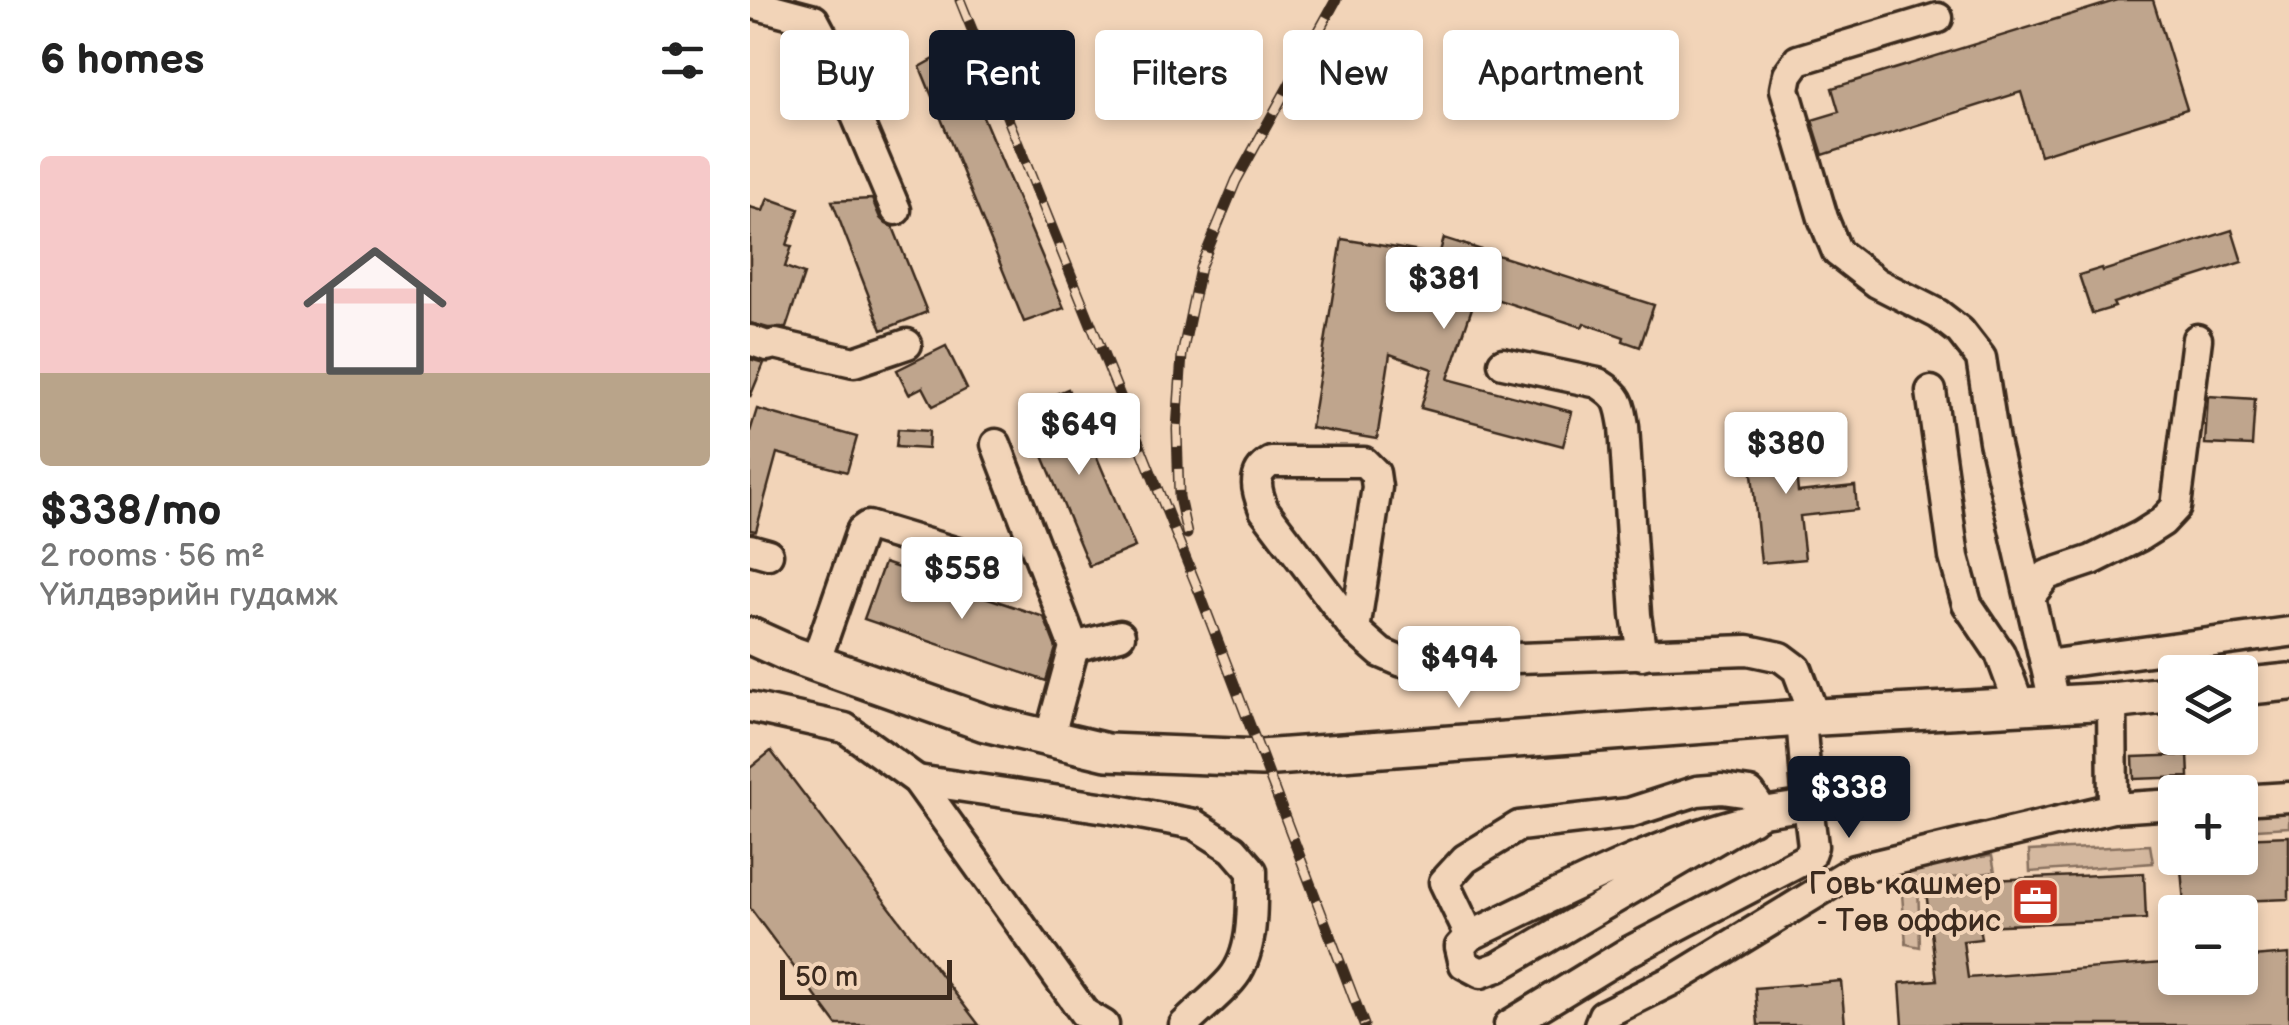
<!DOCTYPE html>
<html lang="en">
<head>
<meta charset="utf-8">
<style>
  :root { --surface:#fff; --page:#f2f2f2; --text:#222; --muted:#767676; --accent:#111827 }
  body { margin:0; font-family:"Balsamiq Sans",sans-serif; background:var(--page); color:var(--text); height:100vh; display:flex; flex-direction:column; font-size:38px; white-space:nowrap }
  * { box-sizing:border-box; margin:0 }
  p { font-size:32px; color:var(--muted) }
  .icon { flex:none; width:55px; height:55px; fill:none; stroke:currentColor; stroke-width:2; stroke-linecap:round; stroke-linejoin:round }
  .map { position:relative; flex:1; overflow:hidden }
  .details { display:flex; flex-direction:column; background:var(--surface); width:750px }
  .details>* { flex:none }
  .banner { position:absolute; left:30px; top:30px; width:950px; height:90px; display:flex; gap:20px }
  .fabs { position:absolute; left:1408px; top:655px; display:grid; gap:20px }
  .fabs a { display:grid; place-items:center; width:100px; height:100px; border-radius:10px; background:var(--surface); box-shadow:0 5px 15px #0003; font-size:50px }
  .scale { position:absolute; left:30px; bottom:25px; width:172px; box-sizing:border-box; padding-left:10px; border:5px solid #3b2a1e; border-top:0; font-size:28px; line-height:35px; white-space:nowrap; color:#3b2a1e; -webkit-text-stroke:8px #f2d4b8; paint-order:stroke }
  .price { position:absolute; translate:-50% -85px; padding:0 22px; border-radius:10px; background:#fff; color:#222; font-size:32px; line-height:65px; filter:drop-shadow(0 2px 5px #0008) }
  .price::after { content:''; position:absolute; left:50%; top:60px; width:30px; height:22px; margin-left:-15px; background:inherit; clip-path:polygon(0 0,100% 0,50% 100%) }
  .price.active { background:var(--accent); color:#fff }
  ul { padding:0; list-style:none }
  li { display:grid; align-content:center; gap:20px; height:530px; padding:0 40px }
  li span { display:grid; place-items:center; height:310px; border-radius:10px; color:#555 }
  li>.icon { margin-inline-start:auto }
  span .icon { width:180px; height:180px; fill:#fffc; stroke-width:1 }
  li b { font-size:42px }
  h2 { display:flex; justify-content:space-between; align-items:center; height:120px; padding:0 40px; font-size:42px }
  .chip { padding:0 35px; border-radius:10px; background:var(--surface); box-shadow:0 5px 15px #0003; font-size:35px; line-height:90px }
  .chip.active { background:var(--accent); color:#fff }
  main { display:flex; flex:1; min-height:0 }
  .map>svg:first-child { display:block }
  .green { fill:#d4b89f; stroke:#88715e; stroke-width:2.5 }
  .building { fill:#bfa58d; stroke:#3b2a1e; stroke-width:2.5 }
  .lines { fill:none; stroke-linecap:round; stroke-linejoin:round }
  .minor-casing { stroke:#3b2a1e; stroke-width:35 }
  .major-casing { stroke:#3b2a1e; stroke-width:42 }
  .minor { stroke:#f2d4b8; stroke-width:28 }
  .major { stroke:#f2d4b8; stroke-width:35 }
  .rail-casing { stroke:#3b2a1e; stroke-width:11 }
  .rail { stroke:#f2d4b8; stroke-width:8; stroke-dasharray:22; stroke-linecap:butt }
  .labels { text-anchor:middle; stroke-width:8; stroke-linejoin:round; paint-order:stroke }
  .poi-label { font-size:32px; fill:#3b2a1e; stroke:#f2d4b8; text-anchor:end }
</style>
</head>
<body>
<main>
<section class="details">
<h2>6 homes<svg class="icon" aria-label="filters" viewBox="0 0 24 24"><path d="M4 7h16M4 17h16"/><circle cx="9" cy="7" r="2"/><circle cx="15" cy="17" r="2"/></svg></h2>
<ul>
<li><span style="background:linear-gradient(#f6c9c9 70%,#b9a48a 0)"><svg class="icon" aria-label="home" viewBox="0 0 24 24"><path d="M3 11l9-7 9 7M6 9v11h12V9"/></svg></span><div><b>$338/mo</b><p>2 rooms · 56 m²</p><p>Yйлдвэрийн гудамж</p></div></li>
</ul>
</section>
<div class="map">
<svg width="1539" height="1025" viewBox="0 0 1539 1025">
  <rect width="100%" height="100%" fill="#f2d4b8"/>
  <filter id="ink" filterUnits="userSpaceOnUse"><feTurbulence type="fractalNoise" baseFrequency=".01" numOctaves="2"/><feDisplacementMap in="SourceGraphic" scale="20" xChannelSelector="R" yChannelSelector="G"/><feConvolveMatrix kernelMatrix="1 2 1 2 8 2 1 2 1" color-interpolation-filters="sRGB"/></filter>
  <g filter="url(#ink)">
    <g class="green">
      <polygon points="1539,808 1539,827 1490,830 1490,810"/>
      <polygon points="1400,845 1403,863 1280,872 1279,851"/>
      <polygon points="1242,856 1245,872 1168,882 1170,947 1156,944 1151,881 1161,863"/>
    </g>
    <g class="building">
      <polygon points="1368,0 1403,0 1437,109 1290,155 1271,92 1073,155 1062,120 1089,112 1082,88"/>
      <polygon points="204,48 314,308 274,322 170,67"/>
      <polygon points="18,198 49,209 37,245 42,246 35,267 54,274 36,328 18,328 0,323 0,207 13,211"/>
      <polygon points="122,199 130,218 136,224 143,227 177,312 132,330 82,201"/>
      <polygon points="1482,230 1492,262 1363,303 1365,307 1342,314 1329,275 1352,268 1353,271"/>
      <polygon points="694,238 904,305 890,347 873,341 874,337 834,323 832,327 727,293 698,379 822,412 813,446 671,408 682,369 640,354 627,439 561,428 592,239 689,255"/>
      <polygon points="196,346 217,389 183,406 173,387 159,394 147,370"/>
      <polygon points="0,359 14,363 0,397"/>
      <polygon points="318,389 385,547 339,566 273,408"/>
      <polygon points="1458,396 1505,399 1502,446 1455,444"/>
      <polygon points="7,409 107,437 97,472 27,453 6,531 0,530 0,432"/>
      <polygon points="148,429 179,431 178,449 146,447"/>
      <polygon points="1042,430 1048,492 1105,486 1107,510 1050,516 1055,559 1011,563 998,434"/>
      <polygon points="134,563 294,617 306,648 296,681 114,619"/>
      <polygon points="21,751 229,1025 87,1025 0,908 0,768"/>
      <polygon points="1438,755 1439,777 1384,779 1383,757"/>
      <polygon points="1539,836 1539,899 1434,903 1430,858 1490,858 1490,838"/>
      <polygon points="1394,873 1396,919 1229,926 1231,939 1213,941 1218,978 1425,962 1425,978 1490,978 1490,958 1539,954 1539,1025 1153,1025 1150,983 1187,980 1175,883"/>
      <polygon points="1091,981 1095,1025 1008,1025 1005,988"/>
    </g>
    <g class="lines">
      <defs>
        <g id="minor">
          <polyline points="0,3 64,20 72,35 146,210"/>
          <polyline points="1188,18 1048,60 1038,74 1035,89 1073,218 1087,252 1127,283 1188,314 1210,331 1231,358 1244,441 1304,702"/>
          <polyline points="0,340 17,346 25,344 104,362 157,344"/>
          <path d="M 753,363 L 848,383 C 869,396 870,402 874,426 L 886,615 L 892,655"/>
          <polyline points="1181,391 1204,557 1217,604 1250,653 1269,704"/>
          <polyline points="246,444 324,647 299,739"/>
          <polyline points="0,549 18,554"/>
          <polyline points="1281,595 1297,575 1342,560 1390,536 1412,522 1426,507 1447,339"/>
          <path d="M 605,630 L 627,487 L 625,473 L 614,462 L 521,462 C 500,474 507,492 514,510 L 605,630 L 631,653 L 652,662 L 998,650 L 1031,657 L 1047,669 L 1065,717"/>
          <polyline points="324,647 370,635"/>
          <polyline points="65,663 111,531 118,526 244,564"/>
          <polyline points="1296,665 1539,632"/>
          <polyline points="1362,701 1363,808"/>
          <polyline points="0,707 95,728 167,780 334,1013 354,1025"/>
          <polyline points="1051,718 1058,805"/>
          <path d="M 167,780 L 363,809 L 444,824 L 483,849 L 502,871 C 502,906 505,953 481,980 C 467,996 449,1010 434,1025"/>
          <polyline points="1490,800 1539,797"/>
          <polyline points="720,936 694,882 715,859 769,826 879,813 947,791 972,789 1000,793 1013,812"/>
          <path d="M 759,1025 L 880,951 L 1059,857 L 1063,846 L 1058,805 L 1013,812 L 748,967 L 731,973 L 714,964 L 710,947 L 720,936 C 811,893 903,843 1002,819"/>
          <polyline points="849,1025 853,1015 927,978 1104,870 1363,808 1425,804"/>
        </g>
        <g id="major">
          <polyline points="0,636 40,654 235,723 357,752 511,758 1051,718 1362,701 1425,694"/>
          <polyline points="1490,687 1539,682"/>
        </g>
      </defs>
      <use href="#minor" class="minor-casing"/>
      <use href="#major" class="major-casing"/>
      <use href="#minor" class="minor"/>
      <use href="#major" class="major"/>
      <defs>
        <g id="rail">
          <polyline points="210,0 448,589 614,1025"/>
          <polyline points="437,534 429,497 427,429 432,355 450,268 486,181 586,0"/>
        </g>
      </defs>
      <use href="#rail" class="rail-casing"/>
      <use href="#rail" class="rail"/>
    </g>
  </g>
  <defs>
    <symbol id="office-square" viewBox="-11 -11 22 22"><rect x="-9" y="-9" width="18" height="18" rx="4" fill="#c8321e" stroke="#f2d4b8"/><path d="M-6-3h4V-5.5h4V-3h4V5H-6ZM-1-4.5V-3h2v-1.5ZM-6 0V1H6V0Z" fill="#fff"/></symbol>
  </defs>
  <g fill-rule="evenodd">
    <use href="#office-square" x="1258" y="874" width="55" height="55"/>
  </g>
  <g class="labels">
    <g class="poi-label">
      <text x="1251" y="894">Говь кашмер<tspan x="1251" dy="37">- Төв оффис</tspan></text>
    </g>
  </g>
</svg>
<div class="fabs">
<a><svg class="icon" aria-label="layers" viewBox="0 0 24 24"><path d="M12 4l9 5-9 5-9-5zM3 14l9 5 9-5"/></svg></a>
<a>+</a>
<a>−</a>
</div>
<div class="scale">50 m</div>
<b class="price" style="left:694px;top:332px">$381</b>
<b class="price" style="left:329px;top:478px">$649</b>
<b class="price" style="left:1036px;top:497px">$380</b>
<b class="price" style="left:212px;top:622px">$558</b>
<b class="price" style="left:709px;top:711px">$494</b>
<b class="price active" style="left:1099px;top:841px">$338</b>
<div class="banner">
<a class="chip">Buy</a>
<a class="chip active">Rent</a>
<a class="chip">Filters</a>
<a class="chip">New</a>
<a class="chip">Apartment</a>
</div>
</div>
</main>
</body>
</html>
